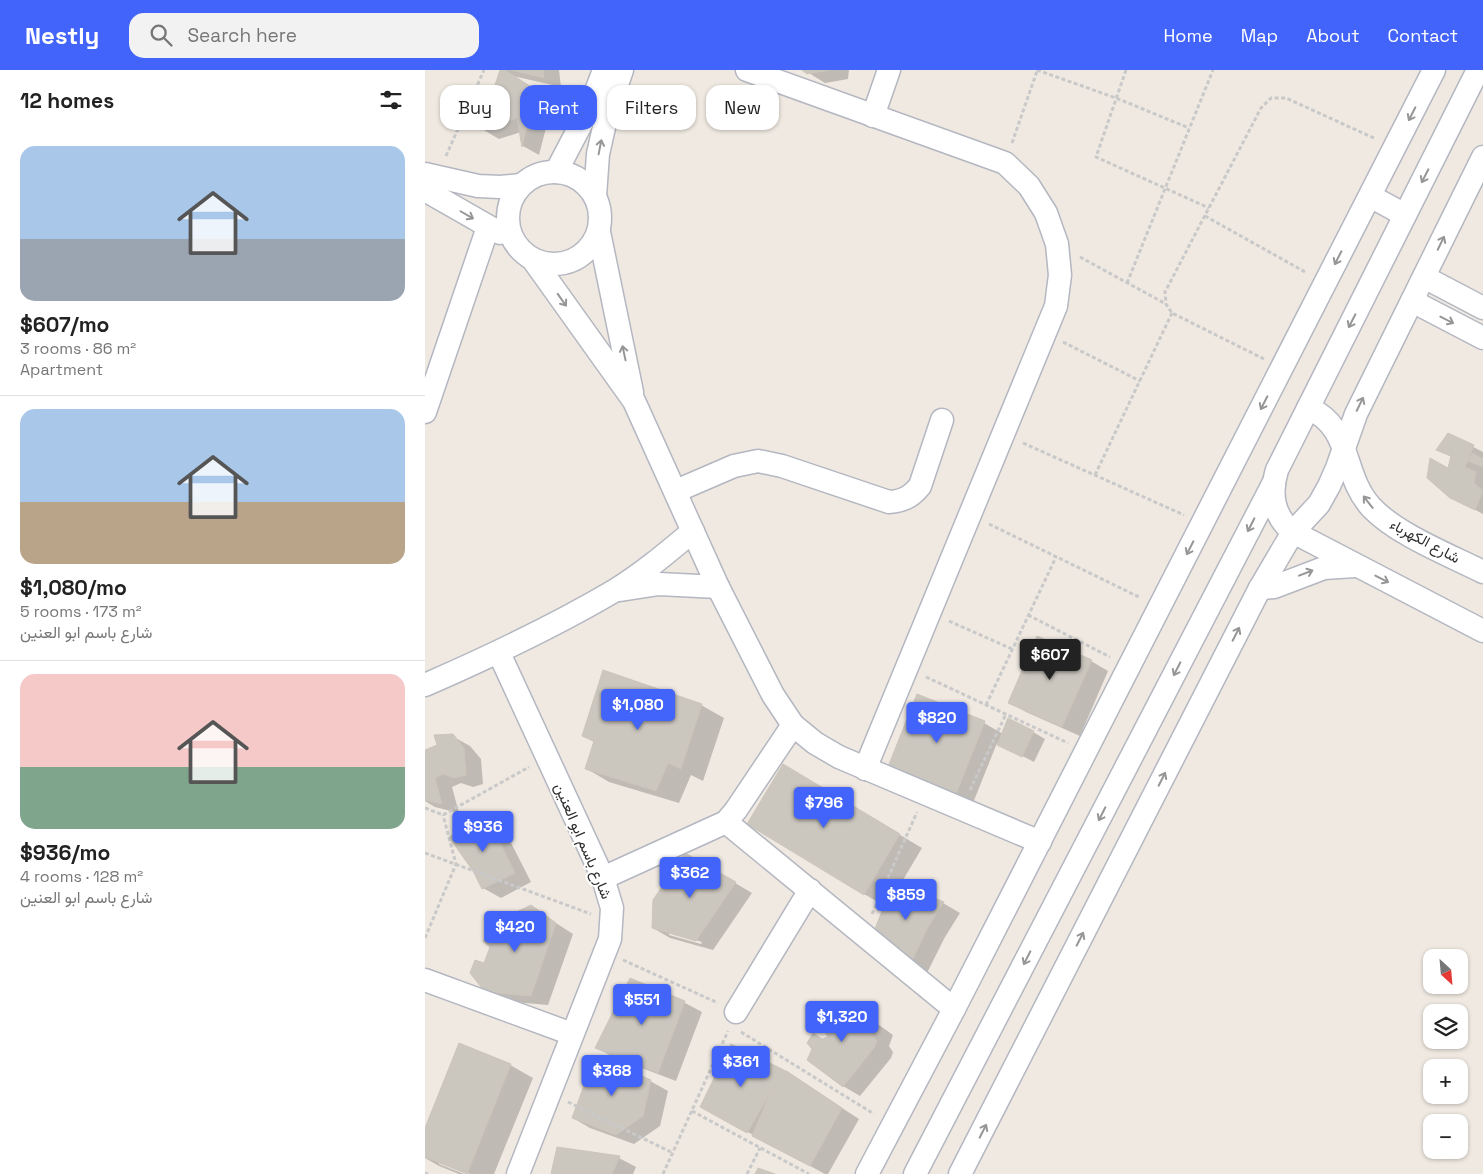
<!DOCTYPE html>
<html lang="en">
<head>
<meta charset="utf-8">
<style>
  :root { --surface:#fff; --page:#f2f2f2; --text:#222; --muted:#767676; --line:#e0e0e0; --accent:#4264fb }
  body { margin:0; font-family:"Space Grotesk",Vazirmatn,sans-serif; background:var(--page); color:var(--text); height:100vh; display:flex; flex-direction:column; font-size:19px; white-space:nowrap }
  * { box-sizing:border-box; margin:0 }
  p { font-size:16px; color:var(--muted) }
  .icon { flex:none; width:28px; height:28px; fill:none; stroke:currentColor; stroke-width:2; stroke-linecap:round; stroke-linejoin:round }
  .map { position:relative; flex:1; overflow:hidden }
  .details { display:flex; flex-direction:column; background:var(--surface); width:425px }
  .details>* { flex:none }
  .guide { position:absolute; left:15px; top:15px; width:475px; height:45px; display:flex; gap:10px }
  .needle { width:32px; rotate:154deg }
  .fabs { position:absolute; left:998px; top:879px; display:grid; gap:10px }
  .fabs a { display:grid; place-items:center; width:45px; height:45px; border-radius:10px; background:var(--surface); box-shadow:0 1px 4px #0004; font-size:25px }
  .price { position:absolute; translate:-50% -42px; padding:0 11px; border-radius:5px; background:var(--accent); color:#fff; font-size:16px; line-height:32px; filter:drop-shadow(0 1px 2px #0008) }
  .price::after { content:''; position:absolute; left:50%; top:30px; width:15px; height:11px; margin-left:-8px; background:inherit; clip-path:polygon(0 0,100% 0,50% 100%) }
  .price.active { background:#222; color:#fff }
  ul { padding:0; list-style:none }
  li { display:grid; align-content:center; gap:10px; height:265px; padding:0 20px }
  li+li { border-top:1px solid var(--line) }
  li span { display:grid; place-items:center; height:155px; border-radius:15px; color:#555 }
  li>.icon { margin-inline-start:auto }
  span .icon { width:90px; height:90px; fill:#fffc; stroke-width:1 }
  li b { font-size:21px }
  h2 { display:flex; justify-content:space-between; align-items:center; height:60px; padding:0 20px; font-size:21px }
  .pill { padding:0 18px; border-radius:15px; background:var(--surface); box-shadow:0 1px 4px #0004; font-size:18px; line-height:45px }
  .pill.active { background:var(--accent); color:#fff }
  header { display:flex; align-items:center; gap:30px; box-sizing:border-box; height:70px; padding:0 25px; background:var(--accent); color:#fff }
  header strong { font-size:24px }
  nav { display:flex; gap:28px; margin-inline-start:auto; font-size:18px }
  .search { width:350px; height:45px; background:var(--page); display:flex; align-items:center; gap:12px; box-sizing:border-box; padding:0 18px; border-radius:15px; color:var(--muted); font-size:19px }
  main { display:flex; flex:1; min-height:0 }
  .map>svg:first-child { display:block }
  .shadow { fill:#0003; fill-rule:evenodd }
  .building { fill:#cbc7bf; stroke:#cbc5ba }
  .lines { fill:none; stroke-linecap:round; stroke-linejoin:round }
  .minor-casing { stroke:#b4b7c1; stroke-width:25 }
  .path { stroke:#c9c9c9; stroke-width:3; stroke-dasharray:4 2.5; stroke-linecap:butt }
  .minor { stroke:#fff; stroke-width:22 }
  .oneway { stroke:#969696 }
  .labels { text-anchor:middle; stroke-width:4; stroke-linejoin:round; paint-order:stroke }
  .street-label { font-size:15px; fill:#2e2e2e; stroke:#fff }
</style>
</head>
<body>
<header>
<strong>Nestly</strong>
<div class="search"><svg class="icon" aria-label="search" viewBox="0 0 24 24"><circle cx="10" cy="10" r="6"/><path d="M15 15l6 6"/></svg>Search here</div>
<nav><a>Home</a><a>Map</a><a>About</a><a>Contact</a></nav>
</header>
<main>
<section class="details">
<h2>12 homes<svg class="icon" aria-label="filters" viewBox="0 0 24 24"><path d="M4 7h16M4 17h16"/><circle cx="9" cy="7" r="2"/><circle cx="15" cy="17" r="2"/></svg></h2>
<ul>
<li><span style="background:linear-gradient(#a9c7e8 60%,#9aa5b1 0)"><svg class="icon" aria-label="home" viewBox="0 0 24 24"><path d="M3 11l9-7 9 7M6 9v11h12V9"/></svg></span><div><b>$607/mo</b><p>3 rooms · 86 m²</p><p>Apartment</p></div></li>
<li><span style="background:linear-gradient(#a9c7e8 60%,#b9a48a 0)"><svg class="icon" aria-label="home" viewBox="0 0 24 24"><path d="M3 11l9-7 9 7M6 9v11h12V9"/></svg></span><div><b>$1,080/mo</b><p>5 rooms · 173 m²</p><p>شارع باسم ابو العنين</p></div></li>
<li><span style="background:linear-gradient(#f6c9c9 60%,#7fa58c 0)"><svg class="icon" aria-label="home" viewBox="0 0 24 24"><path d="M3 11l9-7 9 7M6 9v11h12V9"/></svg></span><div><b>$936/mo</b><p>4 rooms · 128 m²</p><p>شارع باسم ابو العنين</p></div></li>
</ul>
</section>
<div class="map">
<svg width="1058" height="1104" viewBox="0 0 1058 1104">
  <rect width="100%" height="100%" fill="#efe9e1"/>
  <g class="shadow">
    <polygon points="77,0 134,0 136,17 88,6 128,31 114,85 98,76 96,62 74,69 57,59"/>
    <polygon points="379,0 424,0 423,9 400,13"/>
    <polygon points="1023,364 1058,382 1058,444 1026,427 1024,400 1027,387 1013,379"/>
    <polygon points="613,568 666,591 683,601 655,666 601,642 584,632"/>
    <polygon points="276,635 299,648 278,711 266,705 254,733 184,712 162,699 169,672 158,666"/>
    <polygon points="559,653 578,664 608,662 620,669 609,692 572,673 548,733 481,707"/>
    <polygon points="27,666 45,676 56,689 58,714 48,717 36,713 27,717 34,743 10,737 0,731 0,681 13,676"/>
    <polygon points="381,709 497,778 475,815 518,833 535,843 520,867 500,907 484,898 460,836 439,824"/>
    <polygon points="62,749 79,759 106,812 76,828 58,818"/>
    <path d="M 261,784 L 327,823 L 288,880 L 245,868 L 228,858 ZM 244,862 L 277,872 L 276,874 L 244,865 Z"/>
    <polygon points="106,837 148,864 123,935 78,931 61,921 60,895"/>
    <polygon points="205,910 260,933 277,942 251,1011 188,987 171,977"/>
    <polygon points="422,934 440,945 468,965 464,976 468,982 466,988 435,1026 418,1016 397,970 405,967"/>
    <polygon points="85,995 108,1008 69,1104 45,1104 14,1091 14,1094 39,1104 34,1104 14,1096 0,1088 0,1061"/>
    <polygon points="363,1003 434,1049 403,1104 400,1104 346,1075 294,1046"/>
    <polygon points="225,1011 243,1021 235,1056 209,1074 165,1058 148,1048"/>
    <polygon points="194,1088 211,1097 208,1104 127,1104"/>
  </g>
  <g class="building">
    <polygon points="75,0 80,0 111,20 97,77 92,48 55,60"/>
    <polygon points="86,0 118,0 119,8"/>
    <polygon points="377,0 404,0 382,4"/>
    <polygon points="1023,363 1049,375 1040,397 1051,402 1049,413 1058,421 1050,440 1025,428 1002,408 1005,388 1023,398 1026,386 1011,380"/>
    <polygon points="1047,383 1058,389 1058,397 1043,391"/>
    <polygon points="612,566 667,590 637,657 583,633"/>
    <polygon points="178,600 277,634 256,699 243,693 231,721 160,699 169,671 157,666"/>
    <polygon points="492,624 560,651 531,724 463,697"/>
    <polygon points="583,648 609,661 597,687 572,675"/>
    <polygon points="28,664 39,678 41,705 29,708 18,704 10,708 17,734 0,730 0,680 12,675 9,665"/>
    <polygon points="358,694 475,764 439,825 322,754"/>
    <polygon points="62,747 90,803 57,819 48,801 24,767"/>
    <polygon points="260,783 311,812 271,871 227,858 228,830"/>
    <polygon points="469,811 519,832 503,857 483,899 448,864"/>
    <polygon points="106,835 131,853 106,926 60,922 45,903 50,890 59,893 65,877 58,871 69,853"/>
    <polygon points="205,908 260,931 233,1003 170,978"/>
    <polygon points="423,933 451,954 447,966 452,971 449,978 418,1017 382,990 387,979 382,973 388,963 397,969 403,967 394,953 403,936"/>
    <polygon points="34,973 86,994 42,1104 0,1087 0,1058"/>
    <polygon points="306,974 363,1002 345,1023 322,1063 275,1037"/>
    <polygon points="170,986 226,1010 218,1046 191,1065 147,1048"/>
    <polygon points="363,1002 417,1038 385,1096 327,1066 345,1023"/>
    <polygon points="132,1077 195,1086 187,1104 126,1104"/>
    <polygon points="333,1098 350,1104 330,1104"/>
  </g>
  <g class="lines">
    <defs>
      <g id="minor">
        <polyline points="322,0 580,93 604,116 621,143 632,174 635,205 631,236 440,699"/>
        <path d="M 1053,0 L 852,400 C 845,423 848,446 868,462 L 1058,561"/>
        <polyline points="448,46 464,0"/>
        <circle cx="129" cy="148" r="46"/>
        <polyline points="131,102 165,37 179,0"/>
        <polyline points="0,104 53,116 75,117 96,115"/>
        <polyline points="0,120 75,163"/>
        <polyline points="170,126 173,84 182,44 197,0"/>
        <polyline points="945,126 980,145"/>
        <polyline points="174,162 207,322"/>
        <polyline points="109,191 209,331 293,517 348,625 368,655 390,673 414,687 615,772"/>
        <polyline points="999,207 1058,238"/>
        <polyline points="987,231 1058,268"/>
        <path d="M 883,338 C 928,357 916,404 946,437 C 971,464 1024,485 1058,502"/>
        <polyline points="0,342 63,157"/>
        <path d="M 251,421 L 309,396 L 333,391 L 357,396 L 464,432 C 478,431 486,427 495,416 L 517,350"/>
        <polyline points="835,518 849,517 899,498 930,496"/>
        <polyline points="195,520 234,514 293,517"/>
        <polyline points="74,583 178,808 187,838 185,869 93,1104"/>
        <path d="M 0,615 C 64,587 128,557 189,521 C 217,504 243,482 268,461"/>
        <polyline points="301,752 529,939"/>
        <polyline points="178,808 301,752 311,740 368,655"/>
        <polyline points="0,910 147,964"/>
        <polyline points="311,942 385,820"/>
        <polyline points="442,1104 529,939 1009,0"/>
        <polyline points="490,1104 849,412"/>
        <polyline points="535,1104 835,518 868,462 894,434 904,416 912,398 931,344 1058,87"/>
      </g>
    </defs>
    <use href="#minor" class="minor-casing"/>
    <g class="path">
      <polyline points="612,0 691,28 764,58"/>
      <polyline points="701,0 671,87 784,138"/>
      <polyline points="587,73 612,1"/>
      <polyline points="21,86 59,0"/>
      <polyline points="780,146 882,203"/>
      <polyline points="655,187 741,234"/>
      <polyline points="702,213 788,0"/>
      <polyline points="638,272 715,311"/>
      <polyline points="839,289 747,243 741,234 740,222 836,38 846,28 861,28 951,69"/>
      <polyline points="598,373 759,445"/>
      <polyline points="670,405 747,243"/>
      <polyline points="564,454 716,528"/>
      <polyline points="603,545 685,587"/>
      <polyline points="524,551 587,579"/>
      <polyline points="501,607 643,673"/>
      <polyline points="561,635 631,487"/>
      <polyline points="545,720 581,644"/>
      <polyline points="0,738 18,745 104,697"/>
      <polyline points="0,783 166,844"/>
      <polyline points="447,844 492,742"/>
      <polyline points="0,868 31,794 18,745"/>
      <polyline points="198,890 293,933"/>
      <polyline points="316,962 449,1044"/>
      <polyline points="143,1032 248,1083"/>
      <polyline points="267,1041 384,1104"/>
      <polyline points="0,1103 3,1104"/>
      <polyline points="238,1104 303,961"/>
      <polyline points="322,1104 335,1078"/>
    </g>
    <use href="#minor" class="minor"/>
  </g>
  <defs><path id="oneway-shaft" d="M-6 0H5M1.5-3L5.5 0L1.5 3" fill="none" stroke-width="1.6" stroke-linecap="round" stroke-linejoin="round" transform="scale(1.25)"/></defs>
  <g class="oneway">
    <use href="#oneway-shaft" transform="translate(987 44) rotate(117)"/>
    <use href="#oneway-shaft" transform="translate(175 77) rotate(-79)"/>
    <use href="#oneway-shaft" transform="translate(1000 106) rotate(117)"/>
    <use href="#oneway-shaft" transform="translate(42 145) rotate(30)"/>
    <use href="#oneway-shaft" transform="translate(1016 173) rotate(-64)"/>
    <use href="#oneway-shaft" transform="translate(913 188) rotate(117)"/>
    <use href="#oneway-shaft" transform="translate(137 230) rotate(55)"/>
    <use href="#oneway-shaft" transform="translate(1022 250) rotate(27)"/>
    <use href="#oneway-shaft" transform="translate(927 251) rotate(117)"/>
    <use href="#oneway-shaft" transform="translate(199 283) rotate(-102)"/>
    <use href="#oneway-shaft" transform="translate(839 333) rotate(117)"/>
    <use href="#oneway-shaft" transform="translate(935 334) rotate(-64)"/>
    <use href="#oneway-shaft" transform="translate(943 432) rotate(-128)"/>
    <use href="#oneway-shaft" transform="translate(826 455) rotate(117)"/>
    <use href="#oneway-shaft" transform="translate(765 478) rotate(117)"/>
    <use href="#oneway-shaft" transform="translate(881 503) rotate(-21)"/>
    <use href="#oneway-shaft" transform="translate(957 509) rotate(27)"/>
    <use href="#oneway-shaft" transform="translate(811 564) rotate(-63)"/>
    <use href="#oneway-shaft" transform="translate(752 599) rotate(117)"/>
    <use href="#oneway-shaft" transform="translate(737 709) rotate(-63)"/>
    <use href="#oneway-shaft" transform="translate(677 744) rotate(117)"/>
    <use href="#oneway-shaft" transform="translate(655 869) rotate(-63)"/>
    <use href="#oneway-shaft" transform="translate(602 888) rotate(117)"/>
    <use href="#oneway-shaft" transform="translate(558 1061) rotate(-63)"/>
  </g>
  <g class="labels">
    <g class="street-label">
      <text transform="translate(1000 471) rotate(28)" y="5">شارع الكهرباء</text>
      <text transform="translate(158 771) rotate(67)" y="5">شارع باسم ابو العنين</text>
    </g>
  </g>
</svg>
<div class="fabs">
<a><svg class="needle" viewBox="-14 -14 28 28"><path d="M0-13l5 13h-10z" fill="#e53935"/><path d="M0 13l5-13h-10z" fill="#767676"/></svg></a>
<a><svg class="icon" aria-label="layers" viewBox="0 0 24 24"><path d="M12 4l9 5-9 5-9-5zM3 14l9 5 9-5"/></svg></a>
<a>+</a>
<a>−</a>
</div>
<b class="price active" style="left:625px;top:611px">$607</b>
<b class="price" style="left:213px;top:661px">$1,080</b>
<b class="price" style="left:512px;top:674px">$820</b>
<b class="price" style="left:399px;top:759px">$796</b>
<b class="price" style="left:58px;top:783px">$936</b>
<b class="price" style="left:265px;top:829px">$362</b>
<b class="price" style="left:481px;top:851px">$859</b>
<b class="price" style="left:90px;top:883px">$420</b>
<b class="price" style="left:217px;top:956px">$551</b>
<b class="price" style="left:417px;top:973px">$1,320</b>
<b class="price" style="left:316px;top:1018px">$361</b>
<b class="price" style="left:187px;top:1027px">$368</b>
<div class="guide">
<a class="pill">Buy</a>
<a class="pill active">Rent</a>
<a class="pill">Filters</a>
<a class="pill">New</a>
</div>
</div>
</main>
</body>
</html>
